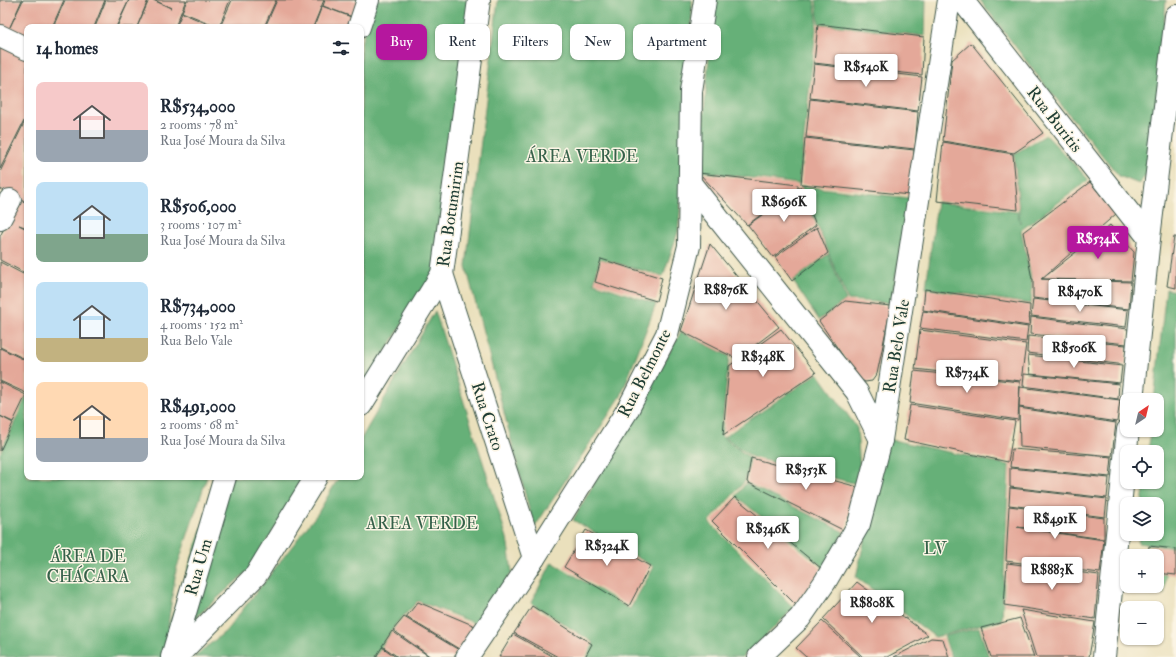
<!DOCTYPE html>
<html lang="en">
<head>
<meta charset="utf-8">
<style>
  :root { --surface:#fff; --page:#f2f2f3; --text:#1f2937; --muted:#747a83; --accent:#b5179e }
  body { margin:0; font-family:"IM FELL Double Pica",serif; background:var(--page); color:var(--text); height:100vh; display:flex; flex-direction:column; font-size:15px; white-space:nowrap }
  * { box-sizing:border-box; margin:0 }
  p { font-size:13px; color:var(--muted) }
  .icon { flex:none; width:22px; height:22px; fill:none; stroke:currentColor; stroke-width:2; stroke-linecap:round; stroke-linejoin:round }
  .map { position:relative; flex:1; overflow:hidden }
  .sheet { position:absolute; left:24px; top:24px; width:340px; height:456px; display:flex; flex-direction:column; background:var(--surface); border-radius:8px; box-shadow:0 1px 3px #0004 }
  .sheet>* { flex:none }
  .banner { position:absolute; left:376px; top:24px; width:380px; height:36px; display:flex; gap:8px }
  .needle { width:26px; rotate:35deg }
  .tools { position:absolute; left:1120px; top:393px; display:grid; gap:8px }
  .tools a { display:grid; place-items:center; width:44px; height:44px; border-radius:8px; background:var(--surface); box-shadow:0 1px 3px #0004; font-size:20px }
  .price { position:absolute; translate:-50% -34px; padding:0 9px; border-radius:4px; background:#fff; color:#222; font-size:13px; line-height:26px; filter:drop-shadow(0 1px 2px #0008) }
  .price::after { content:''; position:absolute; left:50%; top:24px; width:12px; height:9px; margin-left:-6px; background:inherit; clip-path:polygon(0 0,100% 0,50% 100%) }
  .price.active { background:var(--accent); color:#fff }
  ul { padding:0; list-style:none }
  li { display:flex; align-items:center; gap:12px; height:100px; padding:0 12px }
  li span { display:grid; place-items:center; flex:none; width:112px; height:80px; border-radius:8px; color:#555 }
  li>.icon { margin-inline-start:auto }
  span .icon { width:48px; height:48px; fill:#fffc; stroke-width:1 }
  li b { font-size:17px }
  h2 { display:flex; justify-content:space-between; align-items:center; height:48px; padding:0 12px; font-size:17px }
  .chip { padding:0 14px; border-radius:8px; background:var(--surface); box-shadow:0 1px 3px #0004; font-size:14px; line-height:36px }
  .chip.active { background:var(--accent); color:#fff }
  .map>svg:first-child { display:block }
  .green { fill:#7dcc8d; stroke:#4e8460 }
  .forest { fill:#66b078; stroke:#427656 }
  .building { fill:#e4a899 }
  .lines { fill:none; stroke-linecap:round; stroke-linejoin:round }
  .minor-casing { stroke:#3d5548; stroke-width:24 }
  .minor { stroke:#fff; stroke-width:22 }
  .labels { text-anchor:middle; stroke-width:3; stroke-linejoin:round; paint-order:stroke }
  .street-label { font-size:17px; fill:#1f3d34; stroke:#fcf5e5 }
  .park-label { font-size:17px; fill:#36614a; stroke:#fcf5e5 }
</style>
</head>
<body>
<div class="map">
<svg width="1176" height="657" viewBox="0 0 1176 657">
  <rect width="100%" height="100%" fill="#fcf5e5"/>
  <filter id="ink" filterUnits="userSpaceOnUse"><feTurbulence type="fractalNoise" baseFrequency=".025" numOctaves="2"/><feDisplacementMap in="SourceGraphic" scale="8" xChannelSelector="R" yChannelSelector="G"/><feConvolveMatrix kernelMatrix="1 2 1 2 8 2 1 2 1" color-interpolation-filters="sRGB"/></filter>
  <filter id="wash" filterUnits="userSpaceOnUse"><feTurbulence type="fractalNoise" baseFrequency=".012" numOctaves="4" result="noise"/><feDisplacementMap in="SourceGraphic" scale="16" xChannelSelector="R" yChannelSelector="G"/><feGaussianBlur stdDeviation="0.9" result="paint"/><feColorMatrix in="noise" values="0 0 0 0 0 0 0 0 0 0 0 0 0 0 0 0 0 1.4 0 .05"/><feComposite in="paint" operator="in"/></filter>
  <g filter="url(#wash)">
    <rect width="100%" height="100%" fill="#eae0bc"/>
    <polygon class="green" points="1157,574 1166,575 1164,594 1133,589 1134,586 1157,586"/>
    <g class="forest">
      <polygon points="375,0 471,0 435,272 361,391 361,43"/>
      <polygon points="498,0 692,0 691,91 678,232 663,276 600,259 594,283 656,304 621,396 534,528 466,266"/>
      <polygon points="714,0 814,0 817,19 799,184 699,171"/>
      <polygon points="816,0 926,0 925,36 819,24"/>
      <polygon points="980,0 1166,0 1153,166 1139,184 1119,176 1037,75"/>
      <polygon points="1046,135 1089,180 1021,230 1032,282 1031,304 926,288 937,202 1018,212 1020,223 1014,154"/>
      <polygon points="801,186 910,198 891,303 848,300"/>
      <polygon points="828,254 846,300 819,320 793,281"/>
      <polygon points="1166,289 1176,291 1176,548 1138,543 1139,534 1157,534 1157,504 1142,504 1145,482 1157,482 1157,452 1148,452 1151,430 1157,430 1157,400 1154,400"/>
      <polygon points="435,311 507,538 512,572 477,624 418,601 396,624 375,657 194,657 226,631 318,513 339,477 361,477 361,439"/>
      <polygon points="681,332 729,356 721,436 750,458 745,481 709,522 794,608 751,650 742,657 587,657 594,643 531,603 552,562 630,609 654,567 573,520"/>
      <polygon points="818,373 857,428 861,485 752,457 724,437"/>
      <polygon points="27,395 27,477 207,477 176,570 167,632 219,477 307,477 250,569 165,645 163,657 0,657 0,454"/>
      <polygon points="888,439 1009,465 1002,620 935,637 856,577"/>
      <polygon points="746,483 844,532 824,568 736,496"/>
      <polygon points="979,628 989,657 951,657 944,636"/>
    </g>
    <g id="blocks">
      <g class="building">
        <polygon points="0,0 22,0 10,27 23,0 64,0 52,27 27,27 27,41 0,28"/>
        <polygon points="65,0 105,0 94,27 53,27"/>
        <polygon points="106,0 129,0 116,27 95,27"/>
        <polygon points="129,0 148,0 137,27 117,27"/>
        <polygon points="149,0 153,0 171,8 154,0 186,0 175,27 137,27"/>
        <polygon points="187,0 230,0 219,27 182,12"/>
        <polygon points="232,0 276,0 264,27 220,27"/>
        <polygon points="277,0 324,0 313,27 265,27"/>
        <polygon points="325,0 360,0 355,18 323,6"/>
        <polygon points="322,6 354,18 352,27 314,27"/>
        <polygon points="182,13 215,27 176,27"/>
        <polygon points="818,24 924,37 922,75 814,63"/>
        <polygon points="971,43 1043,133 1014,153 943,141 952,60"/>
        <polygon points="0,44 27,57 27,115 0,169"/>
        <polygon points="814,64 922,77 918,111 810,98"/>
        <polygon points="810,99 918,112 915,149 806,137"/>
        <polygon points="27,117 27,202 0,189 0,172"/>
        <polygon points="805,138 914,150 910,195 801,184"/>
        <polygon points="943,142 1013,154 1018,210 937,201"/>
        <polygon points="699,173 798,185 798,188 747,225"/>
        <polygon points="1090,182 1116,214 1041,279 1131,282 1129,309 1033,298 1033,279 1032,279 1023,232"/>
        <polygon points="801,187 816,225 773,257 748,225"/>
        <polygon points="18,199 27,203 27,228 19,225 27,229 27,274 0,260 0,236 9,219"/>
        <polygon points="1110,225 1134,252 1131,281 1042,279"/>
        <polygon points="817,227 828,253 792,281 775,257"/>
        <polygon points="1174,237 1176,237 1176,288 1167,286"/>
        <polygon points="710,244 779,327 737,359 681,331"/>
        <polygon points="601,259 662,278 656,301 595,282"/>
        <polygon points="0,262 27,276 27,360 0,347"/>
        <polygon points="925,289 1030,305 1029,326 923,310"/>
        <polygon points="1033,299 1128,310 1126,327 1031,316"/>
        <polygon points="845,301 891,306 877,374 872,381 865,382 858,378 819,321"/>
        <polygon points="923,311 1028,327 1026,342 920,328"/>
        <polygon points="1031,317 1128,329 1127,344 1030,334"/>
        <polygon points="781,329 816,373 723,435 729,366"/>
        <polygon points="920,330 1026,344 1021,381 915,369"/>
        <polygon points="1028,336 1126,345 1126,365 1027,353"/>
        <polygon points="0,348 27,361 27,390 26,393 0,381"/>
        <polygon points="1028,355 1122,366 1120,383 1030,374"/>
        <polygon points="914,371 1020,382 1018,420 910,403"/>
        <polygon points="1024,374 1119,384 1118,399 1023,386"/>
        <polygon points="0,382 26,395 13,422 0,416"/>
        <polygon points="1020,387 1120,400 1117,422 1019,407"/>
        <polygon points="910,405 1015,421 1008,462 904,440"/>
        <polygon points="1019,408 1116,423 1112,456 1020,447"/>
        <polygon points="0,416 13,423 0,451"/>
        <polygon points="1012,449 1112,457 1110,477 1010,467"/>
        <polygon points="751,458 858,487 845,531 747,482"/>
        <polygon points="1010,468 1109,478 1107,498 1010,487"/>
        <polygon points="1010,488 1107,499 1105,517 1009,505"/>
        <polygon points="735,497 822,569 796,605 712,521"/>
        <polygon points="1009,506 1104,518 1104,539 1017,527 1104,540 1100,573 1006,561"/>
        <polygon points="586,530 650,566 629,606 564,567"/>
        <polygon points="1149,546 1176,549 1176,575 1157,573 1157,556 1148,556"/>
        <polygon points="1007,563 1099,575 1095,619 1004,605"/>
        <polygon points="857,582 928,635 887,657 863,657 823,619"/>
        <polygon points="418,602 475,626 459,649 406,617"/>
        <polygon points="532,606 592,644 585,657 558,657 514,633"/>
        <polygon points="1021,610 1095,622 1089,657 1036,657"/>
        <polygon points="404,617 459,650 453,657 431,657 393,630"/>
        <polygon points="1020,618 1034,657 991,657 981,628"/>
        <polygon points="822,621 861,657 806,657 796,648"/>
        <polygon points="392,631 430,657 398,657 382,646"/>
        <polygon points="513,634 554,657 499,657"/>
        <polygon points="931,638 943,639 949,657 894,657"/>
        <polygon points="382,647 396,657 376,657"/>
      </g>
    </g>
  </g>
  <g filter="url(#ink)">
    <use href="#blocks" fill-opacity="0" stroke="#3d5548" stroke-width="1"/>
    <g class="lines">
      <defs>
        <g id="minor">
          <polyline points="962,0 1149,238"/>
          <polyline points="359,27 368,0"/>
          <polyline points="0,36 27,49"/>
          <polyline points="690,183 857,392 881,440"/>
          <polyline points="0,219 10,200"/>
          <polyline points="442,274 534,558"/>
          <polyline points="1132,400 1149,238 1176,16"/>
          <polyline points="361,405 442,274 479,0"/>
          <polyline points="172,657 225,477"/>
          <polyline points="176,657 256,575 316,477"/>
          <polyline points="467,657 534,558 627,411 667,334 689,246 691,91 705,0"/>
          <polyline points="759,657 800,618 825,582 859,524 881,440 949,0"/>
          <polyline points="1104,657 1128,430"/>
        </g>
      </defs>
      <use href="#minor" class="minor-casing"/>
      <use href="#minor" class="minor"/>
    </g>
  </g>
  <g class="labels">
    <g class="street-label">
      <text transform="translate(1055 119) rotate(52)" y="6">Rua Buritis</text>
      <text transform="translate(450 214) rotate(-82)" y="6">Rua Botumirim</text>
      <text transform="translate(896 346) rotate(-81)" y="6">Rua Belo Vale</text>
      <text transform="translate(644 373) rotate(-63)" y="6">Rua Belmonte</text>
      <text transform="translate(488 416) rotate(72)" y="6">Rua Crato</text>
      <text transform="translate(198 567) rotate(-74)" y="6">Rua Um</text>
    </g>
    <g class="park-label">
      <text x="582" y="162">ÁREA VERDE</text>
      <text x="422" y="529">AREA VERDE</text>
      <text x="935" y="554">LV</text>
      <text x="88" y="562">ÁREA DE<tspan x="88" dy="20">CHÁCARA</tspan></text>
    </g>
  </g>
</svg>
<div class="tools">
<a><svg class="needle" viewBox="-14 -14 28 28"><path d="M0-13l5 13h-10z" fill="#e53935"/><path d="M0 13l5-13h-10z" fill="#747a83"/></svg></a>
<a><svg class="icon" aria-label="locate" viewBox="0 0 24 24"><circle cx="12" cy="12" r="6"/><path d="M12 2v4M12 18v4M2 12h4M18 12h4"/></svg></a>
<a><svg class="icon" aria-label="layers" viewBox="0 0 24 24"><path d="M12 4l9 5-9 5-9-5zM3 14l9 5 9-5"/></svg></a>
<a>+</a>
<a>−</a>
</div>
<b class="price" style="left:866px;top:88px">R$540K</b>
<b class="price" style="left:784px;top:223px">R$696K</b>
<b class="price active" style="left:1098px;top:260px">R$534K</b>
<b class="price" style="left:726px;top:311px">R$876K</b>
<b class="price" style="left:1080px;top:313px">R$470K</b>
<b class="price" style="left:1074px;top:369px">R$506K</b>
<b class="price" style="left:763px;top:378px">R$348K</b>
<b class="price" style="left:967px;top:394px">R$734K</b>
<b class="price" style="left:806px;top:491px">R$353K</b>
<b class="price" style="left:1055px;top:540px">R$491K</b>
<b class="price" style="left:768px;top:550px">R$346K</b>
<b class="price" style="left:607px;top:567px">R$324K</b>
<b class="price" style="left:1052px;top:591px">R$883K</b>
<b class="price" style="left:872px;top:624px">R$808K</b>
<div class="banner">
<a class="chip active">Buy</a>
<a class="chip">Rent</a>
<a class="chip">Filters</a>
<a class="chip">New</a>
<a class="chip">Apartment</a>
</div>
<section class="sheet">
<h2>14 homes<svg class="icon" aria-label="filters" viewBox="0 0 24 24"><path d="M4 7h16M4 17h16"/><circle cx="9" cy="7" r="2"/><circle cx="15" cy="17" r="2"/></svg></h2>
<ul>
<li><span style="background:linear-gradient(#f6c9c9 60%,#9aa5b1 0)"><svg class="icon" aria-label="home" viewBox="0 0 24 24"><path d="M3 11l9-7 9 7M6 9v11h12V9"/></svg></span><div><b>R$534,000</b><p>2 rooms · 78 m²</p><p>Rua José Moura da Silva</p></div></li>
<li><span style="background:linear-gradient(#bfe0f5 65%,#7fa58c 0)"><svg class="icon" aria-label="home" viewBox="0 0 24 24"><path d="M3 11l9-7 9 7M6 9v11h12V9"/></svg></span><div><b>R$506,000</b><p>3 rooms · 107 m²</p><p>Rua José Moura da Silva</p></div></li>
<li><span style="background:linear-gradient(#bfe0f5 70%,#c2b280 0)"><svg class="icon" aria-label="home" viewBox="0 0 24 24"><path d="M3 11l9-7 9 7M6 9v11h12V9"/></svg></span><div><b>R$734,000</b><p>4 rooms · 152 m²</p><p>Rua Belo Vale</p></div></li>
<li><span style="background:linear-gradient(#ffd9b3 70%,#9aa5b1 0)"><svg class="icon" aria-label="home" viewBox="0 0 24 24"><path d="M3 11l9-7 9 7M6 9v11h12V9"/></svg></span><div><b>R$491,000</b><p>2 rooms · 68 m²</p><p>Rua José Moura da Silva</p></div></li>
</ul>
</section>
</div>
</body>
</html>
